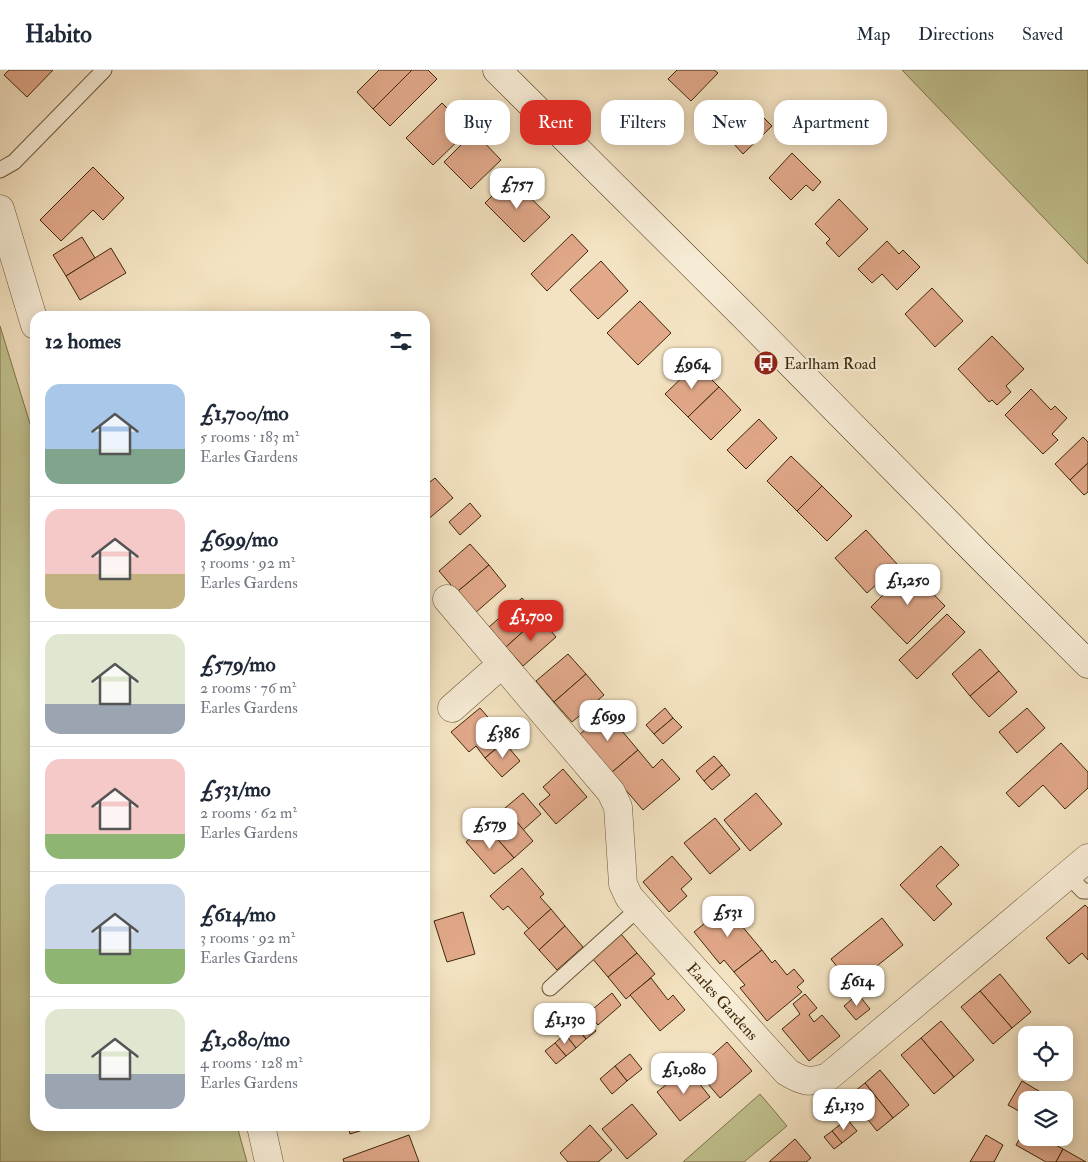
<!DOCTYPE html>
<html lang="en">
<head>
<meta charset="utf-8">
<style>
  :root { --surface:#fff; --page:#f2f2f3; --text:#1f2937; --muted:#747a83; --line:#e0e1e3; --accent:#d93025 }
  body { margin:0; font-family:"IM FELL Double Pica",serif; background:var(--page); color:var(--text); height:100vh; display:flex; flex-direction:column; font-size:19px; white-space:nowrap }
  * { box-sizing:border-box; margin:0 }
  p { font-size:16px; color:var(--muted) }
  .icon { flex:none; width:28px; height:28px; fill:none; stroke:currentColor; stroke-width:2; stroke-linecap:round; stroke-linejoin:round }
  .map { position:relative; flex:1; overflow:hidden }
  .panel { position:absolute; left:30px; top:241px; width:400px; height:820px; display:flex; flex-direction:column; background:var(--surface); border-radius:15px; box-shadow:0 2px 12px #0003 }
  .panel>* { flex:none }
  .banner { position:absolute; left:445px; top:30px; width:475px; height:45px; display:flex; gap:10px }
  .fabs { position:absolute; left:1018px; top:956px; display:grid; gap:10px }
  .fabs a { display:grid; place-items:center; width:55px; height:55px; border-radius:10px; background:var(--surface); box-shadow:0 2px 12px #0003; font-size:25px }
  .price { position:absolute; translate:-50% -42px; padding:0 11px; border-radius:10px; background:#fff; color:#222; font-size:16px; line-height:32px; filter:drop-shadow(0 1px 2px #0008) }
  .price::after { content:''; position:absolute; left:50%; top:30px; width:15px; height:11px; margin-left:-8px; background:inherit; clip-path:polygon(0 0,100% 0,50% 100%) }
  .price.selected { background:var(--accent); color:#fff }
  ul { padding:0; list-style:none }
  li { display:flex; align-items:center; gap:15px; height:125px; padding:0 15px }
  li+li { border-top:1px solid var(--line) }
  li span { display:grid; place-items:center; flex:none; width:140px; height:100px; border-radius:15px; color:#555 }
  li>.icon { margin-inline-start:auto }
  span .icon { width:60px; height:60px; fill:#fffc; stroke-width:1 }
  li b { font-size:21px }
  h2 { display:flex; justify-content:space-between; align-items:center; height:60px; padding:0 15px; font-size:21px }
  .pill { padding:0 18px; border-radius:15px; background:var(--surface); box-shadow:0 2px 12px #0003; font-size:18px; line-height:45px }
  .pill.selected { background:var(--accent); color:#fff }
  header { display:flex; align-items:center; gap:30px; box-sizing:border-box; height:70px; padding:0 25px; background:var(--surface); border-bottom:1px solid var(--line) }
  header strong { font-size:24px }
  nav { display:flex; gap:28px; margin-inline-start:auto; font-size:18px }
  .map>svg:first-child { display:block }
  .green { fill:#c1c28f; stroke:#7f754c }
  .building { fill:#e1a88a; stroke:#3d2809 }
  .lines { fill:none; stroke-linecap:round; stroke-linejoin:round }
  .lane-casing { stroke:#6b5737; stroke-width:17 }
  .street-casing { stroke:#6b5737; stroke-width:29 }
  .secondary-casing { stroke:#3d2809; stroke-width:29 }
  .lane { stroke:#f8edd7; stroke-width:15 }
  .street { stroke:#f8edd7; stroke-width:28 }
  .secondary { stroke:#f8edd7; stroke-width:28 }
  .labels { text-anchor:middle; stroke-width:4.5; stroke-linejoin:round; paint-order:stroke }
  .poi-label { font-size:16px; fill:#3d2809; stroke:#f8edd7; text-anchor:start }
  .street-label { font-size:16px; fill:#3d2809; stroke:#f8edd7 }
</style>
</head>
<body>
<header>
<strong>Habito</strong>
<nav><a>Map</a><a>Directions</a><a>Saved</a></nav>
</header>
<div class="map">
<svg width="1088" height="1092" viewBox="0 0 1088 1092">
  <rect width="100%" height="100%" fill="#f4e3c2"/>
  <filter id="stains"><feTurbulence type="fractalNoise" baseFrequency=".004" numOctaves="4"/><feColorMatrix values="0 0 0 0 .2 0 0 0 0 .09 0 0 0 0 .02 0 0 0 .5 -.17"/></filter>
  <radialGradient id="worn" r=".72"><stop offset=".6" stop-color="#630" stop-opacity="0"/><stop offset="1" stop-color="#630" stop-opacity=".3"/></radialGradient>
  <g class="green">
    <polygon points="902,0 1088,0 1088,194 1067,172"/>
    <polygon points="0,256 35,370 35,1056 237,1056 247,1092 0,1092"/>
    <polygon points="760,1024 787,1056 744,1092 683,1092"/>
  </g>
  <g class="building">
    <polygon points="9,0 53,0 27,27 4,5"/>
    <polygon points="379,0 412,0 373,39 357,22"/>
    <polygon points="412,0 428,0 437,9 390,56 373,39"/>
    <polygon points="677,0 714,0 718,3 691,31 668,9"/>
    <polygon points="442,33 469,60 433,95 406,68"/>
    <polygon points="750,34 772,56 743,84 722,61"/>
    <polygon points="474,62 501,90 471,119 444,92"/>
    <polygon points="792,83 821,112 813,121 806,115 791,130 769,108"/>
    <polygon points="93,97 124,128 103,150 93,140 61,171 40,150"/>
    <polygon points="510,108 550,147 524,172 485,133"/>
    <polygon points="839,129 868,159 839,187 826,173 830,169 815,154"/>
    <polygon points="572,164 588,181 547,221 531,204"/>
    <polygon points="82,167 95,188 66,206 53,185"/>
    <polygon points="887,171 899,184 903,180 920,197 897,220 882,204 872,213 858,199"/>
    <polygon points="111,178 126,203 80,230 66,206"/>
    <polygon points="601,191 628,221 598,249 570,220"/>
    <polygon points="932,218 963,251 935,277 905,244"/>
    <polygon points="640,231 671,263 638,295 607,263"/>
    <polygon points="992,266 1024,299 1006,316 1011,322 997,335 992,330 989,332 958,299"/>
    <polygon points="696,294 719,317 688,347 665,324"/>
    <polygon points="719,317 741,340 711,370 688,347"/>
    <polygon points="1031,319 1051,340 1055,336 1067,348 1052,364 1058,370 1043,384 1005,345"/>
    <polygon points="759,349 777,368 746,399 727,380"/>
    <polygon points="1083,367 1088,372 1088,393 1070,410 1055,394"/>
    <polygon points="791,386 822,416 797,441 767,411"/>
    <polygon points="1088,393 1088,422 1084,425 1070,410"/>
    <polygon points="435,408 453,428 425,452 425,416"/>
    <polygon points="822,416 852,446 827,471 797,441"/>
    <polygon points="470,433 481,446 460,465 449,452"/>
    <polygon points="866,460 898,495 867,523 835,488"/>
    <polygon points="470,474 489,495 457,522 439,501"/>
    <polygon points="489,495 506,516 475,543 457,522"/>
    <polygon points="909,499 945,536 907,574 871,537"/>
    <polygon points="522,528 539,547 506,577 489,557"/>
    <polygon points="947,544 965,562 917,609 899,590"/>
    <polygon points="539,547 556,567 523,596 506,577"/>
    <polygon points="980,579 999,601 970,626 952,604"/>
    <polygon points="568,584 586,604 554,632 536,611"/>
    <polygon points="999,601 1017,622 989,647 970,626"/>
    <polygon points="586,604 604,625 572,652 554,632"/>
    <polygon points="480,638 507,669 485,688 476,676 469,682 451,662"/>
    <polygon points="665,638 673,648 654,664 646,655"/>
    <polygon points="1027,638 1045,658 1017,683 999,662"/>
    <polygon points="606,642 638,680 611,703 579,665"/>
    <polygon points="673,648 682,657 663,674 654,664"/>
    <polygon points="504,672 520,691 502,707 485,688"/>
    <polygon points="1061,673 1088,702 1088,718 1065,739 1043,715 1019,737 1006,723"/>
    <polygon points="638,680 653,698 662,689 680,709 643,740 611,703"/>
    <polygon points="714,686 722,695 704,711 696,701"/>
    <polygon points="722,695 730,705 712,720 704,711"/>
    <polygon points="563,699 587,727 556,754 539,734 550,725 543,717"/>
    <polygon points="523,723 541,744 523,760 505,738"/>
    <polygon points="756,723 782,754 750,781 724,750"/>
    <polygon points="505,738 533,771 514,788 485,755"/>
    <polygon points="715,748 740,779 710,804 684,773"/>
    <polygon points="485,755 514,788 494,804 466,772"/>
    <polygon points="941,776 959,795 936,816 952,834 934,851 900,815"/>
    <polygon points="672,786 692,809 681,819 687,826 669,842 643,812"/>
    <polygon points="522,798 544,824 540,827 551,839 529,859 508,836 503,840 490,826"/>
    <polygon points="731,832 742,844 736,849 762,880 734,902 724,890 720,894 694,862"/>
    <polygon points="1085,835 1088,838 1088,890 1082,883 1069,894 1046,868"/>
    <polygon points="551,839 565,856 539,880 524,863"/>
    <polygon points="463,842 475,884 447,892 434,851"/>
    <polygon points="882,848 903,875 852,916 831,889"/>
    <polygon points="565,856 583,877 557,900 539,880"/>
    <polygon points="621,864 637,883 608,907 592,888"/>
    <polygon points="762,880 772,893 775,890 787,905 794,899 804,911 797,917 802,922 767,951 740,918 745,915 734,902"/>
    <polygon points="637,883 655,904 626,929 608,907"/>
    <polygon points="1000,904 1031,942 1012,958 980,921"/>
    <polygon points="651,908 668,930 673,925 685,940 660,961 630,925"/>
    <polygon points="980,921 1012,958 993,974 961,937"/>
    <polygon points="612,923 621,935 598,955 588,943"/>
    <polygon points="805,924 817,938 809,945 814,952 822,945 840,966 809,991 782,959 800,944 793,934"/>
    <polygon points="858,924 870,939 856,950 844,936"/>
    <polygon points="584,948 596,961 586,969 575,956"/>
    <polygon points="941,951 974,990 954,1007 921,968"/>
    <polygon points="575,956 586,969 576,978 565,964"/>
    <polygon points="565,964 576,978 566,986 555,973"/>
    <polygon points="921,968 954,1007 934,1024 901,985"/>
    <polygon points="727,972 752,1001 720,1028 702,1007 714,997 708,989"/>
    <polygon points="555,973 566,986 556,994 545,981"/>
    <polygon points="630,984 642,999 627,1011 615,996"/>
    <polygon points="615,996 627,1011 612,1024 600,1009"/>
    <polygon points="687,998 710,1027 680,1051 657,1022"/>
    <polygon points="880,1000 909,1035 893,1048 865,1013"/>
    <polygon points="1022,1011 1054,1030 1026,1030 1026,1045 1008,1035"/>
    <polygon points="865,1013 893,1048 877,1061 849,1026"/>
    <polygon points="632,1034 657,1064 627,1089 602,1059"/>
    <polygon points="847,1049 857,1061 842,1073 832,1061"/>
    <polygon points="590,1055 612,1080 598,1092 568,1092 560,1083"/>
    <polygon points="348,1056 376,1056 350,1064"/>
    <polygon points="1026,1058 1026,1068 1043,1068 1063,1079 1056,1092 1046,1092 1016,1075"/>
    <polygon points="832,1061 842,1073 834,1079 824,1067"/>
    <polygon points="409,1065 419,1092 344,1092 343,1089"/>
    <polygon points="986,1065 1003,1075 994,1092 970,1092"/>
    <polygon points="795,1069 811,1088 806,1092 769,1092"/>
    <polygon points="1063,1079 1086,1092 1056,1092"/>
  </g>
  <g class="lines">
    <defs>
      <g id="lane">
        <polyline points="0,100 14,92 104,0"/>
        <polyline points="1068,805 1083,821 1088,821"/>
        <polyline points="550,918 639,838"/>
      </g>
      <g id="street">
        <polyline points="0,139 35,255"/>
        <path d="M 447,529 L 611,722 L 618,737 L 623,814 L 629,827 L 787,1002 C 803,1012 810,1013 828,1007 L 1088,788"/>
        <polyline points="452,638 502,594"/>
        <polyline points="261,1056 269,1092"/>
      </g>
      <polyline id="secondary" points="497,0 744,246 980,486 1088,594"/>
    </defs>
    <use href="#lane" class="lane-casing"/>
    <use href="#street" class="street-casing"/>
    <use href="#secondary" class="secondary-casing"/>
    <use href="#lane" class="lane"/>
    <use href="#street" class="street"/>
    <use href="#secondary" class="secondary"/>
  </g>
  <defs>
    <symbol id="bus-disc" viewBox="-11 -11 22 22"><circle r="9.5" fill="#8f2418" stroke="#f8edd7"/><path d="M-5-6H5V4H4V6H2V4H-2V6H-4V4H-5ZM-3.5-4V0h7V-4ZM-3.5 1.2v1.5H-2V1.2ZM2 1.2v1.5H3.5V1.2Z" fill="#fff"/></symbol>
  </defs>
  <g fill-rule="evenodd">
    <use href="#bus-disc" x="752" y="279" width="28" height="28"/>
  </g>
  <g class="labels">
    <g class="poi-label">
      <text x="784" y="299">Earlham Road</text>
    </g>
    <g class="street-label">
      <text transform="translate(723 931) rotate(48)" y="6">Earles Gardens</text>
    </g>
  </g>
  <rect width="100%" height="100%" filter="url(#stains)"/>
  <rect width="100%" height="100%" fill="url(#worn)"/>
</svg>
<div class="fabs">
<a><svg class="icon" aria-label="locate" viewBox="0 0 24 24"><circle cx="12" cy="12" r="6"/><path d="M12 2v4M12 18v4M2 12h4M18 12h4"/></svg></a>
<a><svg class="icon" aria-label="layers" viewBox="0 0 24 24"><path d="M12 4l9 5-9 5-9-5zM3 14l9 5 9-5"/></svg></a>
</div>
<b class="price" style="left:517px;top:140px">£757</b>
<b class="price" style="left:692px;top:320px">£964</b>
<b class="price" style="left:908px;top:536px">£1,250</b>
<b class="price selected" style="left:531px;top:572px">£1,700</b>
<b class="price" style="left:608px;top:672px">£699</b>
<b class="price" style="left:503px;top:689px">£386</b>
<b class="price" style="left:490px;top:780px">£579</b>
<b class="price" style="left:728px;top:868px">£531</b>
<b class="price" style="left:857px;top:937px">£614</b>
<b class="price" style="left:565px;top:975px">£1,130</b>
<b class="price" style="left:684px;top:1025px">£1,080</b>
<b class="price" style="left:844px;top:1061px">£1,130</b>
<div class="banner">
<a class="pill">Buy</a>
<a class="pill selected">Rent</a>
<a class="pill">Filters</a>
<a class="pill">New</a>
<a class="pill">Apartment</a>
</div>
<section class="panel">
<h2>12 homes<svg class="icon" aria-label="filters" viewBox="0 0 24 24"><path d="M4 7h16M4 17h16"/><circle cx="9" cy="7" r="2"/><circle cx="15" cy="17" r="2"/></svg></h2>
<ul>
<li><span style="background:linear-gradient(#a9c7e8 65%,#7fa58c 0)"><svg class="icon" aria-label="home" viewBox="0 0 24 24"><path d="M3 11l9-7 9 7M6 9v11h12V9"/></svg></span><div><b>£1,700/mo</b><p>5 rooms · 183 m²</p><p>Earles Gardens</p></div></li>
<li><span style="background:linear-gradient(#f6c9c9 65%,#c2b280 0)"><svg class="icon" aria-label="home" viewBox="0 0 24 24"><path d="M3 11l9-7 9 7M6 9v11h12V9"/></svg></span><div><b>£699/mo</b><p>3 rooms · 92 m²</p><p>Earles Gardens</p></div></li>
<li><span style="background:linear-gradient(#dfe7d0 70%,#9aa5b1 0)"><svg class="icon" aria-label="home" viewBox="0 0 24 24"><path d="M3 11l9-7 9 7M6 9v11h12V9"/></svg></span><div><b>£579/mo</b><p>2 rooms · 76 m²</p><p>Earles Gardens</p></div></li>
<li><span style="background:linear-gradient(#f6c9c9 75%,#8fb573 0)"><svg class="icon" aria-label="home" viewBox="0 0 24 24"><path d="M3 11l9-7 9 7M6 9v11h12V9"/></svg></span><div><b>£531/mo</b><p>2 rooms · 62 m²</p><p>Earles Gardens</p></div></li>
<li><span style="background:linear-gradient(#c9d6e8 65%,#8fb573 0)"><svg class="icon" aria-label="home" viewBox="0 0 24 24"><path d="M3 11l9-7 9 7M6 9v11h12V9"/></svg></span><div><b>£614/mo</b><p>3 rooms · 92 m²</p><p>Earles Gardens</p></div></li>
<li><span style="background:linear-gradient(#dfe7d0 65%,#9aa5b1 0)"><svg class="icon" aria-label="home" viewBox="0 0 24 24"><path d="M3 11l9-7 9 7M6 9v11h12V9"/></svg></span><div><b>£1,080/mo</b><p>4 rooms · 128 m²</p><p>Earles Gardens</p></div></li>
</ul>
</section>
</div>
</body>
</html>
